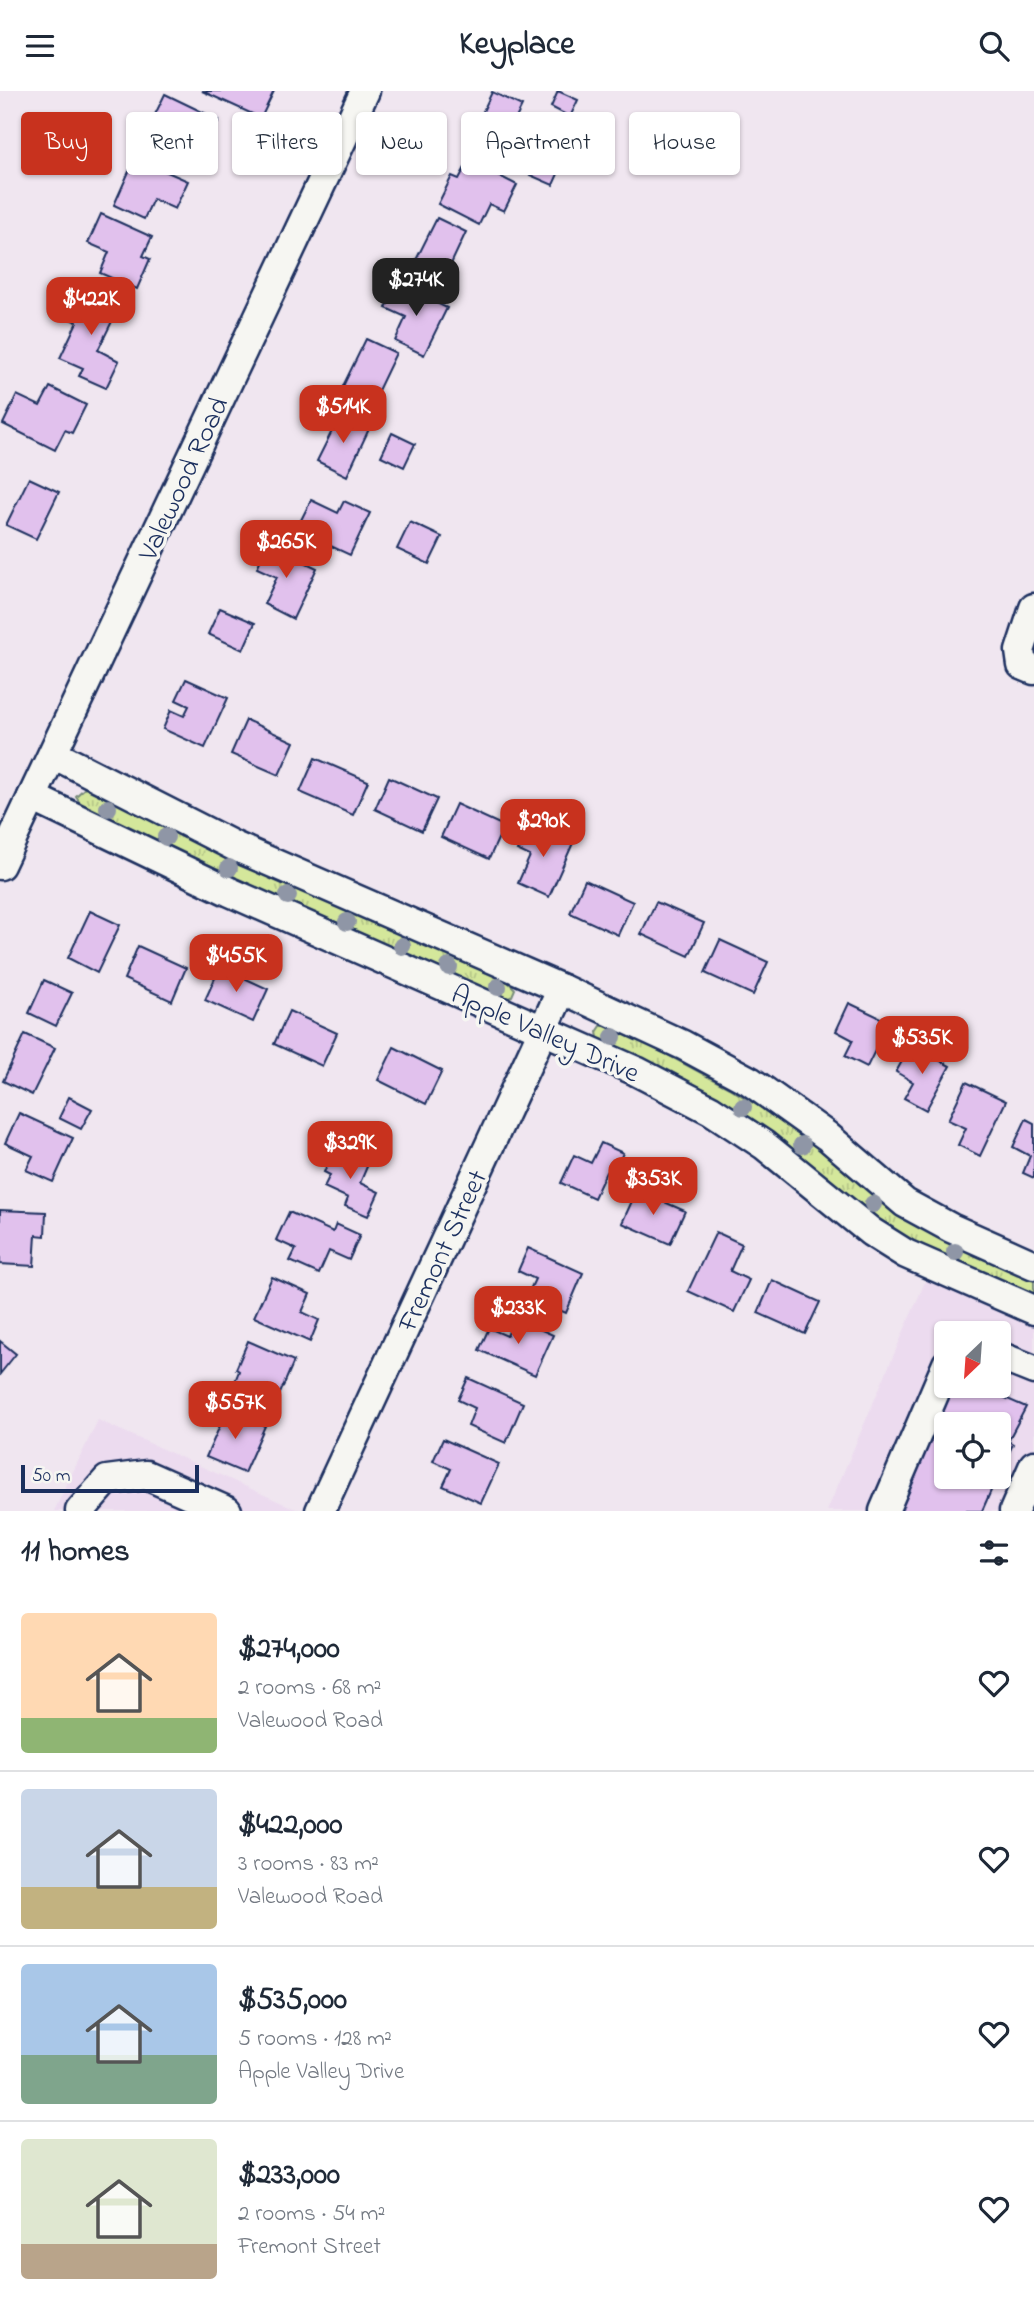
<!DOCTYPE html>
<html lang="en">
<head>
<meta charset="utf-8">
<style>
  :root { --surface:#fff; --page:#f6f6f7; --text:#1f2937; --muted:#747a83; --line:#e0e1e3; --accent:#c8321e }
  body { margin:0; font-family:"Indie Flower",sans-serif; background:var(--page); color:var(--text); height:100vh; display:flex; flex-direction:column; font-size:26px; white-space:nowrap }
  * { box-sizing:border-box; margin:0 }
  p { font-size:23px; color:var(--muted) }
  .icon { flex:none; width:38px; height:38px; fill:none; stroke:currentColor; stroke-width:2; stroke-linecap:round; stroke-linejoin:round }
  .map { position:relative; height:1420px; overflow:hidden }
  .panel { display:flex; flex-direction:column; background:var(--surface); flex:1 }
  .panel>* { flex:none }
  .top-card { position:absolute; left:21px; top:21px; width:992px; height:63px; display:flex; gap:14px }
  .needle { width:46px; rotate:205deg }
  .fabs { position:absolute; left:934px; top:1230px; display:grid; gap:14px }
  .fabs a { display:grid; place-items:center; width:77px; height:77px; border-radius:7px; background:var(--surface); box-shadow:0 2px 5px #0004; font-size:35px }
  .scale { position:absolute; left:21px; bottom:18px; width:178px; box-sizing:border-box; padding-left:7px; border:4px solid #1b2f5e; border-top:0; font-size:19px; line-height:24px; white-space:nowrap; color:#1b2f5e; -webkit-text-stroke:5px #f6f6f2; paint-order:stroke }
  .price { position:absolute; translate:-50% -60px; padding:0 16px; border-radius:14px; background:var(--accent); color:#fff; font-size:23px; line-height:46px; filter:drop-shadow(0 2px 4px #0008) }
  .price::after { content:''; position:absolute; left:50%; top:42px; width:21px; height:16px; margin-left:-10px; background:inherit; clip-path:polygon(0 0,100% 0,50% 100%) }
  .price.selected { background:#222; color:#fff }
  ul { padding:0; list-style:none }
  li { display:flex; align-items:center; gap:21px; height:175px; padding:0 21px }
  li+li { border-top:2px solid var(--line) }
  li span { display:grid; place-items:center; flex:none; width:196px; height:140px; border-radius:7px; color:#555 }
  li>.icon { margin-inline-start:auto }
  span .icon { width:84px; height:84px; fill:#fffc; stroke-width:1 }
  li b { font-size:30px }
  h2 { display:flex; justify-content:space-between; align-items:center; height:84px; padding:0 21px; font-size:30px }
  .pill { padding:0 24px; border-radius:7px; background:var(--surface); box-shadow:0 2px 5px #0004; font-size:24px; line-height:63px }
  .pill.selected { background:var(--accent); color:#fff }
  header { display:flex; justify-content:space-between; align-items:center; height:91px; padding:0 21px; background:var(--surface); font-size:32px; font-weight:700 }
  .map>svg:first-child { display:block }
  .built { fill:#ecdbef; fill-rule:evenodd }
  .grass { fill:url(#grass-tufts); stroke:#788b7c; stroke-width:2 }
  .building { fill:#e1c1ed; stroke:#1b2f5e; stroke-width:2 }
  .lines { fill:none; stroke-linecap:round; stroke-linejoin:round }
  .minor-casing { stroke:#1b2f5e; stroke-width:33 }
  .minor { stroke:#f6f6f2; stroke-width:28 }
  .tree { fill:#8f96a6 }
  .labels { text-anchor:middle; stroke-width:7; stroke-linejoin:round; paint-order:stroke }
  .street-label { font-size:28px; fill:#1b2f5e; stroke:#f6f6f2 }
</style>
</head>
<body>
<header><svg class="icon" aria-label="menu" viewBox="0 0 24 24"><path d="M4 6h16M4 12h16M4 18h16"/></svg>Keyplace<svg class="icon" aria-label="search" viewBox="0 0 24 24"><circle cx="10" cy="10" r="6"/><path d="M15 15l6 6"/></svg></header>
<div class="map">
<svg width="1034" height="1420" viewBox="0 0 1034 1420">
  <defs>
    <pattern id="grass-tufts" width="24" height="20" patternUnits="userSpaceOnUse" patternTransform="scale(1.75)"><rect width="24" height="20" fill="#d4e79b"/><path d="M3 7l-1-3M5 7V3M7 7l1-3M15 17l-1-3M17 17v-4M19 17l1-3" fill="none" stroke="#b5c688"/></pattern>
  </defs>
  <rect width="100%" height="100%" fill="#f0e6f0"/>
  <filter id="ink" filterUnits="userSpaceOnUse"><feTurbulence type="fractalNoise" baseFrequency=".0143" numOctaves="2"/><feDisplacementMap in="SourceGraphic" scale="14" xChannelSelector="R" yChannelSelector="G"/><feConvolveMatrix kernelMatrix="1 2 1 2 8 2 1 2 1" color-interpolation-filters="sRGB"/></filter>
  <g filter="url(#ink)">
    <g class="built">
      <path d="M 939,1158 L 1034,1160 L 1034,1420 L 827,1420 ZM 947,1242 L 999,1242 L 999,1295 L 947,1295 ZM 947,1334 L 999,1334 L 999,1386 L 947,1386 Z"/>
      <polygon points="98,1329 300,1420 54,1420"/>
    </g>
    <g class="grass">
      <polygon points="85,697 301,800 503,886 515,898 512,905 505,909 235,791 81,713 76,705"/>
      <polygon points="601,935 609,935 640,949 729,997 773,1024 823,1061 886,1114 1034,1187 1034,1206 926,1159 889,1137 813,1075 765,1040 699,998 598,947 597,941"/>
    </g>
    <g class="building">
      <polygon points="202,0 274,0 261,27"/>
      <polygon points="558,0 578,9 570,26 551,16"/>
      <polygon points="492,1 522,15 499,62 470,48"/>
      <polygon points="165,3 219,29 205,59 178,47 172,59 144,46"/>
      <polygon points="544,53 567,63 553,94 530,84"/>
      <polygon points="135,67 188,90 175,118 153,108 144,128 114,114"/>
      <polygon points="469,69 517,94 504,120 489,113 479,134 438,113 452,85 459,88"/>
      <polygon points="101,123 152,146 143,165 150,168 137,198 100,182 109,161 88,152"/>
      <polygon points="437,127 466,141 444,188 414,173"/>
      <polygon points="397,193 447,217 424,264 395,250 406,226 386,217"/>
      <polygon points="93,199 121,212 98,259 119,270 106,297 79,285 83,277 60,267 77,231 65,226 76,203 88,209"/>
      <polygon points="366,248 396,262 373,310 343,295"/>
      <polygon points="50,296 86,314 72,342 65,339 55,359 3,333 17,304 40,315"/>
      <polygon points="340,324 369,338 347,385 317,370"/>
      <polygon points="392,342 415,353 404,376 381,365"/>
      <polygon points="29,387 59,401 36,448 6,434"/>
      <polygon points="311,409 338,422 344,410 370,422 350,464 296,439"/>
      <polygon points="410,431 442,446 429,473 397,458"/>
      <polygon points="267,453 317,477 293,528 264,513 277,486 257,477"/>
      <polygon points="220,517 255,532 243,559 208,543"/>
      <polygon points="186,588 228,607 205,657 163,638 171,619 184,625 189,615 176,609"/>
      <polygon points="246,629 294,651 279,684 231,663"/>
      <polygon points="315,667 368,690 353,724 300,701"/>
      <polygon points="389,686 437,708 422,740 375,718"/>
      <polygon points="456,713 504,735 489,768 441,746"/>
      <polygon points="529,733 573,752 549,806 518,792 530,765 517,759"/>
      <polygon points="585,789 633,811 618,844 570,822"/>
      <polygon points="656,811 704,832 689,865 641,843"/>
      <polygon points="90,820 120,834 97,882 68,867"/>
      <polygon points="720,849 768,871 753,904 705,882"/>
      <polygon points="138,855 186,877 172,910 124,888"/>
      <polygon points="220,876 268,898 253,931 205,909"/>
      <polygon points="44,889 72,902 56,935 29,922"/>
      <polygon points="849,912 889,931 867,976 845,965 853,949 836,940"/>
      <polygon points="289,920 337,942 322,975 274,953"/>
      <polygon points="25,943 55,957 32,1004 3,990"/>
      <polygon points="911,954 950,975 926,1019 904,1007 913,991 896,981"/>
      <polygon points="394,956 442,980 426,1013 378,989"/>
      <polygon points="966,991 1006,1010 980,1065 958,1054 966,1037 948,1029"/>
      <polygon points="69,1006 92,1018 81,1038 59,1027"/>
      <polygon points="19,1022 73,1047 53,1091 26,1079 33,1065 5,1052"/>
      <polygon points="1026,1028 1034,1032 1034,1087 1023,1082 1030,1065 1013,1056"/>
      <polygon points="601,1052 623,1062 613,1084 606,1081 594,1107 561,1092 574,1064 591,1072"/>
      <polygon points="335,1056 369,1071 360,1092 379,1101 368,1125 345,1115 348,1107 324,1096 330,1084 324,1081"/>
      <polygon points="637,1099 685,1120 670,1153 622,1132"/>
      <polygon points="0,1119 46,1121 45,1145 36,1144 34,1175 0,1173"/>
      <polygon points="289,1121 333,1141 336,1133 360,1144 349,1169 329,1160 319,1183 290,1170 296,1158 276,1149"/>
      <polygon points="716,1141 742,1153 730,1180 749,1189 734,1221 688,1200"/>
      <polygon points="528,1157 583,1182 566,1222 527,1205 535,1188 518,1180"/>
      <polygon points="272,1186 310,1203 302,1221 319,1229 310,1251 254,1226"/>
      <polygon points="772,1189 820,1211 805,1243 758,1222"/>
      <polygon points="515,1227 553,1244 535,1284 479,1259 489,1237 507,1245"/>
      <polygon points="0,1250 16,1263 0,1283"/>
      <polygon points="248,1250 294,1270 279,1305 275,1303 269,1314 232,1298 239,1280 236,1278"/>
      <polygon points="468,1287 523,1312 506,1352 468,1335 475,1317 458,1309"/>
      <polygon points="949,1295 978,1295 1026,1316 1008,1350 1013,1353 1002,1377 999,1376 999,1334 947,1334 947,1386 993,1386 990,1394 993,1395 982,1420 895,1420"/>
      <polygon points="227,1319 265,1335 244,1382 206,1366"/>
      <polygon points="443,1348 499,1373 481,1412 443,1395 451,1378 433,1370"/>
    </g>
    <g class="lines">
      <defs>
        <g id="minor">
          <polyline points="1034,517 1020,560 1022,574 1034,579"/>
          <polyline points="53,663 234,755 562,898 683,954 750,990 827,1045 905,1112 951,1137 1034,1174"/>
          <polyline points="32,706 230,801 636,980 711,1019 764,1054 871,1141 906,1163 1034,1219"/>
          <polyline points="0,774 365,0"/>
          <polyline points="999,1265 1034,1279"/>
          <polyline points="80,1420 107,1389 146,1384 227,1420"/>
          <polyline points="320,1420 562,898"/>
          <polyline points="884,1420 947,1273"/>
          <polyline points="1014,1420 1034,1374"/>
        </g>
      </defs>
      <use href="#minor" class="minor-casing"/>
      <use href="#minor" class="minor"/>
    </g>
    <g class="tree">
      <circle cx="108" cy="717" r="9"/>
      <circle cx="166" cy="746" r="9"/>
      <circle cx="229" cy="777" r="9"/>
      <circle cx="288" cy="805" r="9"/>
      <circle cx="347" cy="831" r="9"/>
      <circle cx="402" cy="855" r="9"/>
      <circle cx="449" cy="876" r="9"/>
      <circle cx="498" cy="896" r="9"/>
      <circle cx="613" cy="946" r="9"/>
      <circle cx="743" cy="1016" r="9"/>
      <circle cx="802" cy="1054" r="9"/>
      <circle cx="873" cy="1113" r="9"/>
      <circle cx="955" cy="1161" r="9"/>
    </g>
  </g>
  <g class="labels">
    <g class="street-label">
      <text transform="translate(182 387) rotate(-65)" y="10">Valewood Road</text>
      <text transform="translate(546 941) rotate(24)" y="10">Apple Valley Drive</text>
      <text transform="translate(441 1159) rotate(-65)" y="10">Fremont Street</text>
    </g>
  </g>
</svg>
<div class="fabs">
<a><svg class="needle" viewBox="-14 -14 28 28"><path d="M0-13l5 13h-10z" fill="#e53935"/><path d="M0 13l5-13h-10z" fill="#747a83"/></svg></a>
<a><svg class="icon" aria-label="locate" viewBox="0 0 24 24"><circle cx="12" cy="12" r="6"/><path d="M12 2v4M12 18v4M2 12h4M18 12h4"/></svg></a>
</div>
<div class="scale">50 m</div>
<b class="price selected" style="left:416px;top:227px">$274K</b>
<b class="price" style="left:91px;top:246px">$422K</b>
<b class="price" style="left:343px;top:354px">$514K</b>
<b class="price" style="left:286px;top:489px">$265K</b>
<b class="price" style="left:543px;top:768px">$290K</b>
<b class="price" style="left:236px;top:903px">$455K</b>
<b class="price" style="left:922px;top:985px">$535K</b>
<b class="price" style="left:350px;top:1090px">$329K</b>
<b class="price" style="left:653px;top:1126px">$353K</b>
<b class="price" style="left:518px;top:1255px">$233K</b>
<b class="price" style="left:235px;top:1350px">$557K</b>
<div class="top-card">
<a class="pill selected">Buy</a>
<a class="pill">Rent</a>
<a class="pill">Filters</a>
<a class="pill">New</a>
<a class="pill">Apartment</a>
<a class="pill">House</a>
</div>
</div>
<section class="panel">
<h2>11 homes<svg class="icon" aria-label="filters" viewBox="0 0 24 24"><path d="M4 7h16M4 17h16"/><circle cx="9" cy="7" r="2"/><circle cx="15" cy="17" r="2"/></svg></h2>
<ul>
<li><span style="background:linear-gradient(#ffd9b3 75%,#8fb573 0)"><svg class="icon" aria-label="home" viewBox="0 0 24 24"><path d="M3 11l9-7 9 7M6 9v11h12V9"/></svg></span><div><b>$274,000</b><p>2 rooms · 68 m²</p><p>Valewood Road</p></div><svg class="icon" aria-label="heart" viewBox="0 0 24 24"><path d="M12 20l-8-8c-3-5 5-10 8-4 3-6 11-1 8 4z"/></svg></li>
<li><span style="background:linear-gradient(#c9d6e8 70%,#c2b280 0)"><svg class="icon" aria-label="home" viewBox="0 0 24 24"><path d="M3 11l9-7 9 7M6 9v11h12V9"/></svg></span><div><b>$422,000</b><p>3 rooms · 83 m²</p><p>Valewood Road</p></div><svg class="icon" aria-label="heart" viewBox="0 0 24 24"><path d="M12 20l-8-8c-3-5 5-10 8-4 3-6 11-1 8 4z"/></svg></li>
<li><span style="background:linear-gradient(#a9c7e8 65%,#7fa58c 0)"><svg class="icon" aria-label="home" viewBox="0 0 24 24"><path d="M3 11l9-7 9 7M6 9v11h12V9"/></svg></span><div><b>$535,000</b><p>5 rooms · 128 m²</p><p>Apple Valley Drive</p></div><svg class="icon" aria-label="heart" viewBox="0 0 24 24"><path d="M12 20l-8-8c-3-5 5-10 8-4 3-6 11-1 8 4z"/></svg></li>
<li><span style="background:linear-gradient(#dfe7d0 75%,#b9a48a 0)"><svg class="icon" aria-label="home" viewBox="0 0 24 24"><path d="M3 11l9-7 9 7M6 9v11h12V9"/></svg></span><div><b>$233,000</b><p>2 rooms · 54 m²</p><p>Fremont Street</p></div><svg class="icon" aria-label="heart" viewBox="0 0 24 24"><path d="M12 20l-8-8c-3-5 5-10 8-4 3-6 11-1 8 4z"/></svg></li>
</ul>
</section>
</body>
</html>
